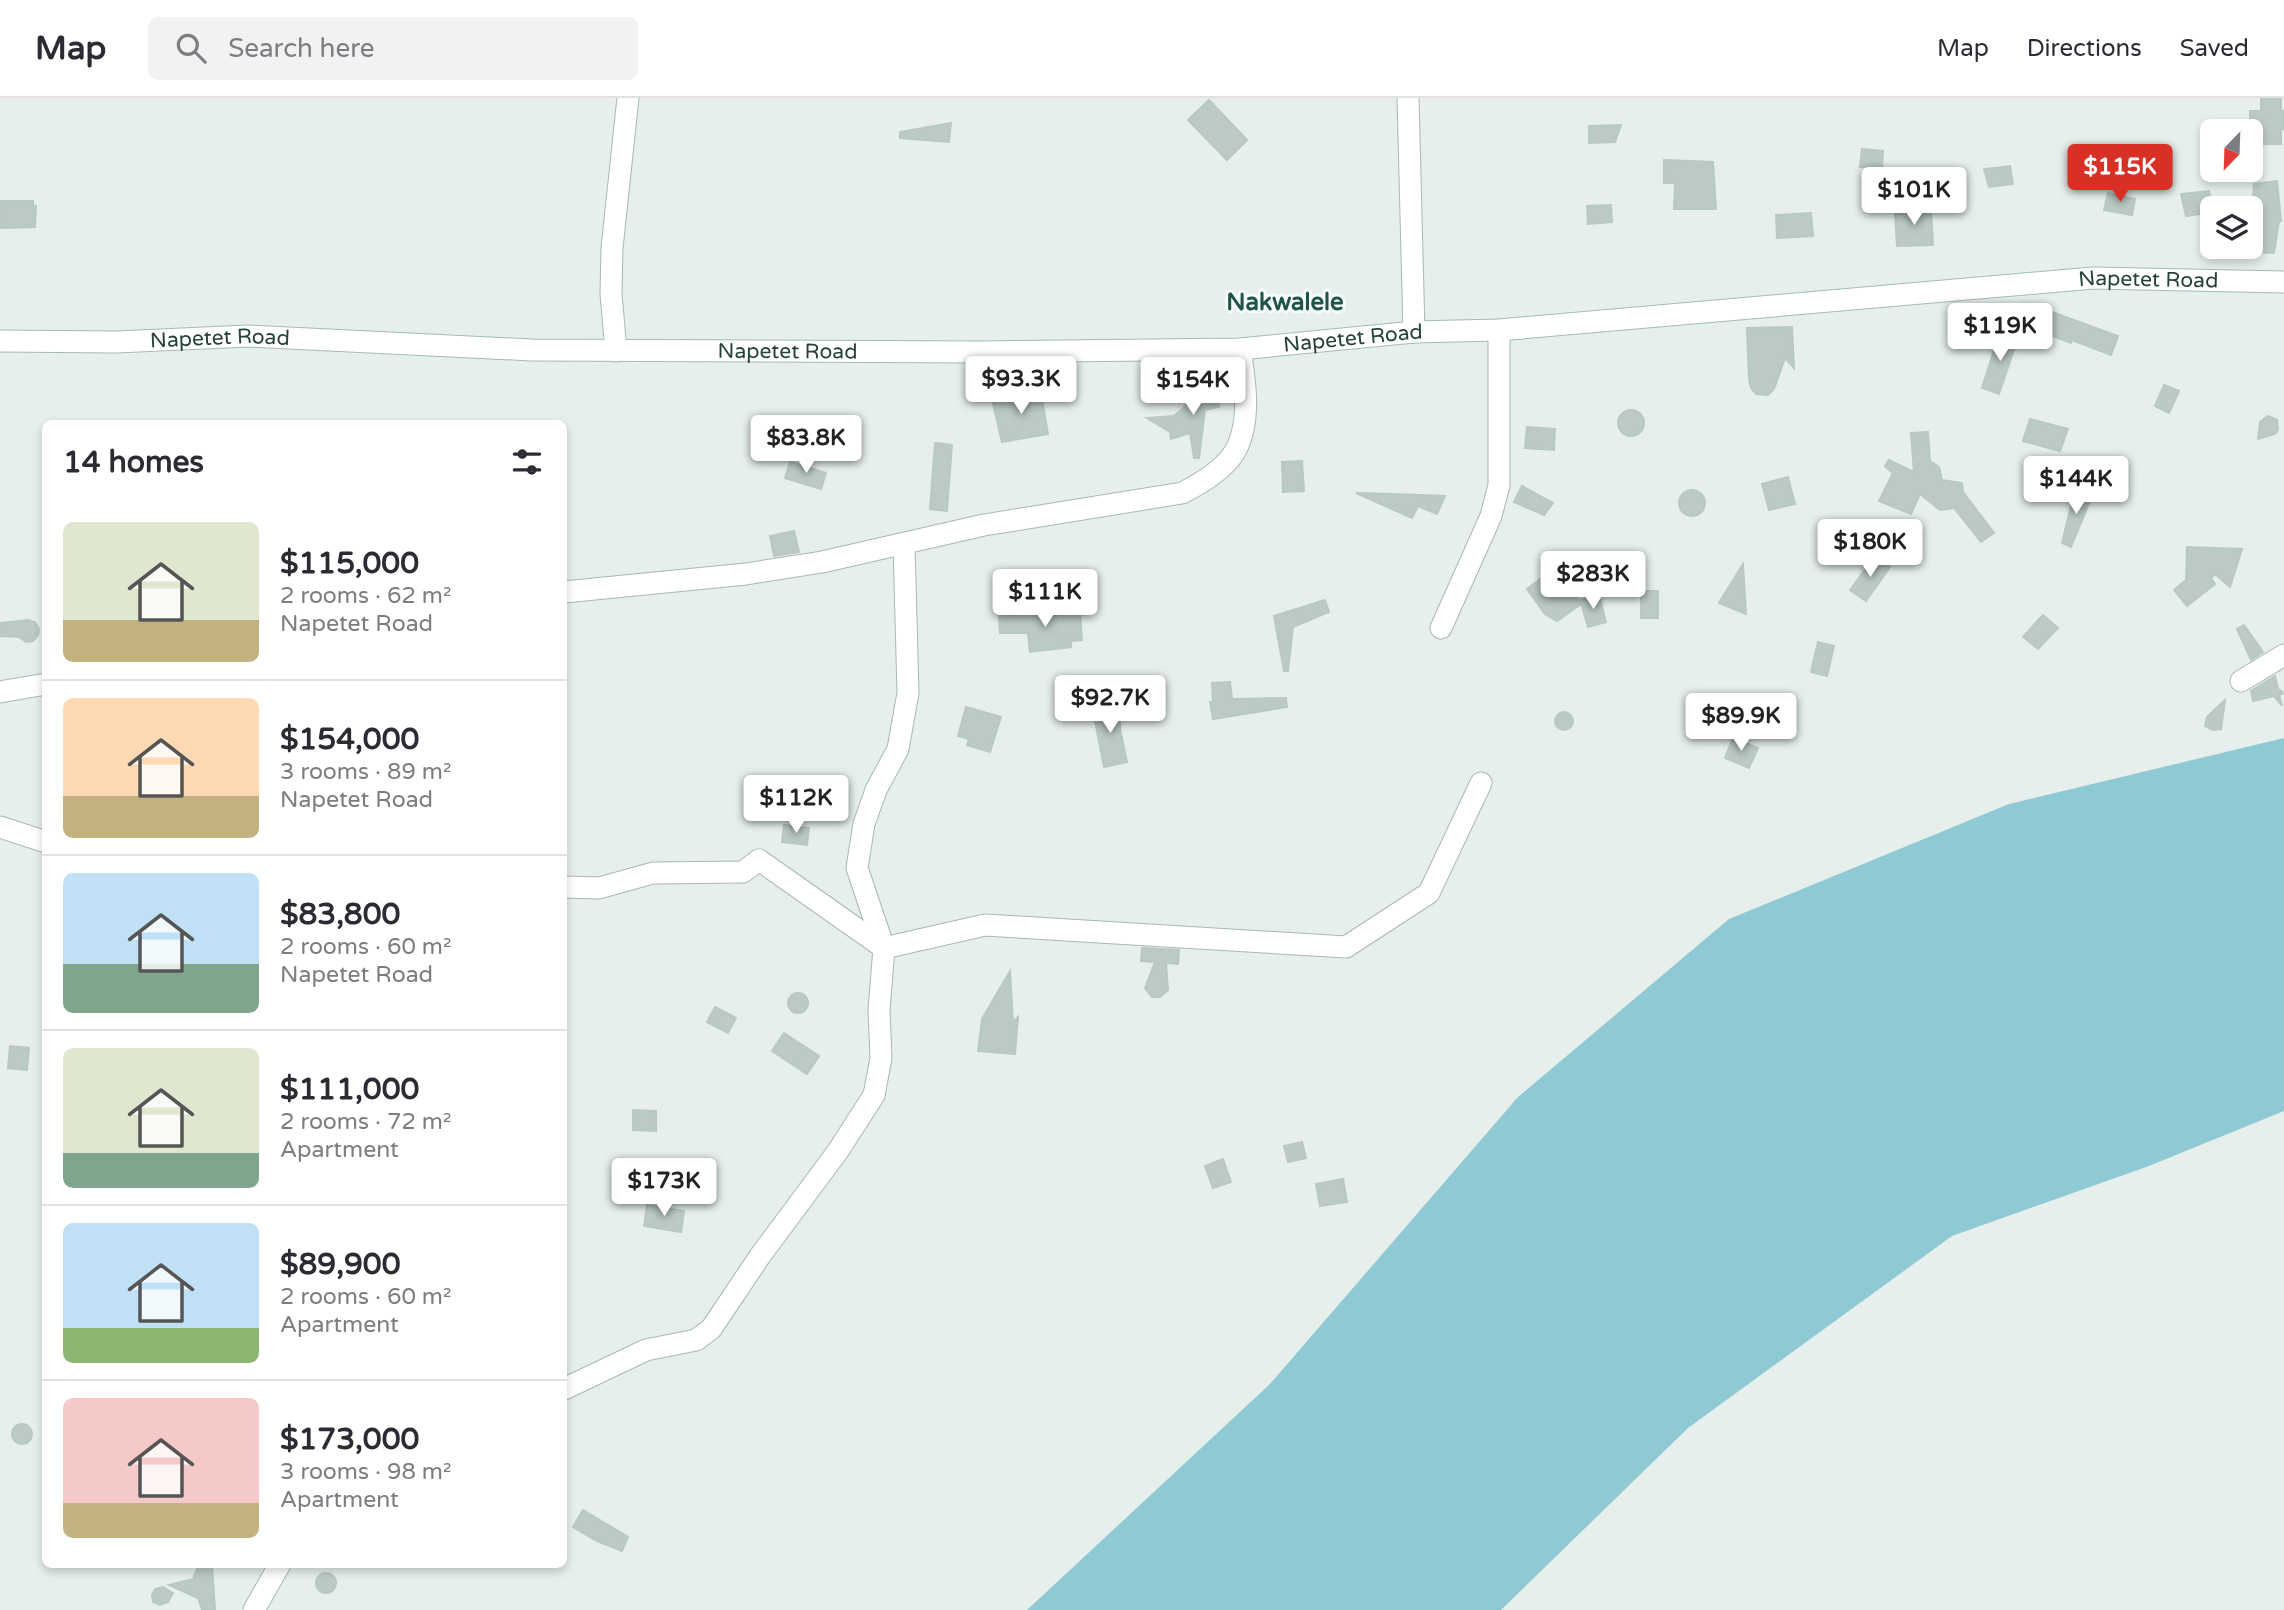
<!DOCTYPE html>
<html lang="en">
<head>
<meta charset="utf-8">
<style>
  :root { --surface:#fff; --page:#f2f2f3; --text:#2b2b33; --muted:#7c7c81; --line:#e1e1e2; --accent:#d93025 }
  body { margin:0; font-family:"Varela Round",sans-serif; background:var(--page); color:var(--text); height:100vh; display:flex; flex-direction:column; font-size:26px; white-space:nowrap }
  * { box-sizing:border-box; margin:0 }
  p { font-size:23px; color:var(--muted) }
  .icon { flex:none; width:38px; height:38px; fill:none; stroke:currentColor; stroke-width:2; stroke-linecap:round; stroke-linejoin:round }
  .map { position:relative; flex:1; overflow:hidden }
  .panel { position:absolute; left:42px; top:322px; width:525px; height:1148px; display:flex; flex-direction:column; background:var(--surface); border-radius:10px; box-shadow:0 4px 10px #0003 }
  .panel>* { flex:none }
  .needle { width:46px; rotate:203deg }
  .fabs { position:absolute; left:2200px; top:21px; display:grid; gap:14px }
  .fabs a { display:grid; place-items:center; width:63px; height:63px; border-radius:10px; background:var(--surface); box-shadow:0 4px 10px #0003; font-size:35px }
  .price { position:absolute; translate:-50% -60px; padding:0 16px; border-radius:7px; background:#fff; color:#222; font-size:23px; line-height:46px; filter:drop-shadow(0 2px 4px #0008) }
  .price::after { content:''; position:absolute; left:50%; top:42px; width:21px; height:16px; margin-left:-10px; background:inherit; clip-path:polygon(0 0,100% 0,50% 100%) }
  .price.selected { background:var(--accent); color:#fff }
  ul { padding:0; list-style:none }
  li { display:flex; align-items:center; gap:21px; height:175px; padding:0 21px }
  li+li { border-top:2px solid var(--line) }
  li span { display:grid; place-items:center; flex:none; width:196px; height:140px; border-radius:10px; color:#555 }
  li>.icon { margin-inline-start:auto }
  span .icon { width:84px; height:84px; fill:#fffc; stroke-width:1 }
  li b { font-size:30px }
  h2 { display:flex; justify-content:space-between; align-items:center; height:84px; padding:0 21px; font-size:30px }
  header { display:flex; align-items:center; gap:42px; box-sizing:border-box; height:98px; padding:0 35px; background:var(--surface); border-bottom:2px solid var(--line) }
  header strong { font-size:33px }
  nav { display:flex; gap:38px; margin-inline-start:auto; font-size:24px }
  .search { width:490px; height:63px; background:var(--page); display:flex; align-items:center; gap:18px; box-sizing:border-box; padding:0 24px; border-radius:10px; color:var(--muted); font-size:26px }
  .map>svg:first-child { display:block }
  .water { fill:#8ec9d4 }
  .building { fill:#bbcac4; stroke:#b8c9c2; stroke-width:2 }
  .lines { fill:none; stroke-linecap:round; stroke-linejoin:round }
  .street-casing { stroke:#a8b8b2; stroke-width:23 }
  .secondary-casing { stroke:#a4bbb3; stroke-width:23 }
  .street { stroke:#fff; stroke-width:21 }
  .secondary { stroke:#fff; stroke-width:21 }
  .labels { text-anchor:middle; stroke-width:6; stroke-linejoin:round; paint-order:stroke }
  .street-label { font-size:21px; fill:#24423a; stroke:#f7fbf9 }
  .quarter-label { font-size:24px; font-weight:bold; fill:#1f5548; stroke:#f7fbf9 }
</style>
</head>
<body>
<header>
<strong>Map</strong>
<div class="search"><svg class="icon" aria-label="search" viewBox="0 0 24 24"><circle cx="10" cy="10" r="6"/><path d="M15 15l6 6"/></svg>Search here</div>
<nav><a>Map</a><a>Directions</a><a>Saved</a></nav>
</header>
<div class="map">
<svg width="2284" height="1512" viewBox="0 0 2284 1512">
  <rect width="100%" height="100%" fill="#e6efeb"/>
  <polygon class="water" points="2284,640 2284,1013 2149,1068 1952,1138 1688,1330 1501,1512 1027,1512 1270,1286 1518,999 1729,821 2009,706"/>
  <g class="building">
    <polygon points="2261,0 2281,0 2281,13 2284,13 2284,31 2281,31 2281,46 2261,46 2261,31 2250,31 2250,13 2261,13"/>
    <polygon points="1209,2 1247,42 1227,62 1188,22"/>
    <polygon points="951,25 949,44 900,40 900,34"/>
    <polygon points="1621,27 1615,44 1589,45 1589,28"/>
    <polygon points="1862,51 1883,53 1882,70 1860,69"/>
    <polygon points="1664,62 1713,64 1716,111 1674,111 1675,85 1664,85"/>
    <polygon points="2010,68 2013,86 1989,89 1984,71"/>
    <polygon points="2277,83 2281,123 2279,123 2274,155 2250,154 2254,86"/>
    <polygon points="2209,93 2212,114 2186,118 2181,96"/>
    <polygon points="2108,95 2135,101 2132,117 2104,112"/>
    <polygon points="0,103 33,103 33,108 36,108 35,129 0,130"/>
    <polygon points="1611,107 1612,124 1588,126 1587,108"/>
    <polygon points="1920,108 1921,114 1931,113 1933,147 1897,148 1895,116 1904,115 1904,109"/>
    <polygon points="1811,115 1813,138 1777,140 1776,117"/>
    <polygon points="2052,214 2118,238 2111,257 2072,242 2071,245 2045,235"/>
    <polygon points="1792,229 1794,270 1785,260 1774,291 1768,297 1756,296 1751,290 1749,281 1747,230"/>
    <polygon points="2000,234 2018,240 1999,296 1982,290"/>
    <polygon points="1222,278 1219,309 1205,312 1199,360 1194,360 1190,335 1171,341 1170,334 1147,320 1187,317 1187,315 1175,317"/>
    <polygon points="2164,287 2179,293 2169,315 2155,308"/>
    <polygon points="1040,290 1048,336 1002,344 992,301"/>
    <circle cx="1631" cy="325" r="13"/>
    <polygon points="2268,318 2277,322 2278,332 2275,336 2258,341 2260,324"/>
    <polygon points="2030,321 2068,331 2060,353 2023,343"/>
    <polygon points="1527,329 1555,331 1554,352 1525,350"/>
    <polygon points="1928,334 1930,363 1939,369 1942,382 1962,385 1963,394 1994,435 1981,444 1954,410 1940,412 1920,396 1911,416 1879,403 1893,375 1885,368 1889,362 1914,374 1911,335"/>
    <polygon points="935,345 952,347 947,413 930,411"/>
    <polygon points="1302,363 1304,393 1283,394 1282,364"/>
    <polygon points="790,364 826,375 821,391 785,380"/>
    <polygon points="1788,379 1795,406 1769,412 1762,386"/>
    <polygon points="1522,388 1553,405 1544,417 1514,404"/>
    <polygon points="2075,391 2092,398 2071,449 2062,445"/>
    <circle cx="1692" cy="405" r="13"/>
    <polygon points="1356,395 1393,396 1445,398 1437,416 1418,408 1412,420"/>
    <polygon points="794,433 799,454 774,458 770,438"/>
    <polygon points="2187,449 2242,451 2230,489 2215,476 2211,480 2215,486 2187,508 2174,492 2186,482"/>
    <polygon points="1875,458 1890,469 1866,503 1850,492"/>
    <polygon points="1743,466 1746,516 1719,505"/>
    <polygon points="1555,470 1581,506 1557,523 1545,516 1527,491"/>
    <rect x="1641" y="493" width="17" height="27"/>
    <polygon points="1599,497 1606,524 1588,529 1580,502"/>
    <polygon points="1325,502 1329,514 1293,529 1288,573 1284,573 1274,518"/>
    <polygon points="1068,513 1068,515 1080,514 1082,542 1071,543 1071,549 1030,554 1028,535 1000,535 999,518"/>
    <polygon points="2043,517 2058,530 2038,551 2023,539"/>
    <polygon points="28,522 35,524 39,531 38,537 33,543 26,544 19,539 0,538 0,525"/>
    <polygon points="2244,527 2263,554 2251,562 2237,531"/>
    <polygon points="1818,544 1834,548 1827,578 1811,574"/>
    <polygon points="2275,578 2278,591 2284,595 2279,597 2282,608 2274,598 2253,603 2251,593"/>
    <polygon points="1230,584 1232,601 1286,600 1287,609 1213,621 1210,604 1213,604 1212,585"/>
    <polygon points="2225,602 2221,631 2213,632 2205,628 2207,619"/>
    <polygon points="1092,608 1120,609 1120,631 1127,664 1104,669"/>
    <polygon points="966,609 1001,619 990,654 967,647 969,641 958,638"/>
    <circle cx="1564" cy="623" r="9"/>
    <polygon points="1733,640 1758,650 1749,670 1725,660"/>
    <polygon points="784,727 809,730 807,747 782,744"/>
    <polygon points="1142,850 1179,852 1178,866 1166,865 1168,892 1160,899 1152,899 1145,890 1155,864 1141,863"/>
    <polygon points="1010,873 1013,924 1018,919 1015,956 978,953 982,921"/>
    <circle cx="798" cy="905" r="10"/>
    <polygon points="715,909 736,920 728,935 707,924"/>
    <polygon points="784,935 819,958 807,976 772,953"/>
    <polygon points="10,948 29,950 27,972 8,970"/>
    <polygon points="633,1012 656,1013 656,1033 633,1032"/>
    <polygon points="1302,1044 1306,1060 1288,1064 1284,1048"/>
    <polygon points="1223,1061 1231,1084 1213,1090 1205,1068"/>
    <polygon points="1343,1081 1347,1104 1320,1108 1316,1086"/>
    <polygon points="647,1107 684,1113 681,1134 644,1128"/>
    <circle cx="22" cy="1336" r="10"/>
    <polygon points="583,1412 628,1439 622,1453 597,1443 573,1429"/>
    <polygon points="199,1466 212,1466 215,1512 202,1512 198,1500 169,1487 193,1481"/>
    <circle cx="326" cy="1485" r="10"/>
    <polygon points="163,1489 173,1495 168,1504 160,1507 153,1504 152,1497 155,1491"/>
  </g>
  <g class="lines">
    <defs>
      <g id="street">
        <polyline points="1408,0 1414,234"/>
        <polyline points="616,253 611,196 612,150 628,0"/>
        <path d="M 564,494 L 746,476 L 822,464 L 984,427 L 1182,395 C 1200,386 1223,372 1234,355 C 1252,325 1245,283 1240,251"/>
        <polyline points="1441,530 1491,418 1499,387 1499,232"/>
        <polyline points="2241,583 2284,557"/>
        <polyline points="0,594 46,586"/>
        <polyline points="0,729 46,744"/>
        <polyline points="564,789 599,790 653,775 743,774 759,762 884,850 985,827 1346,849 1429,795 1481,685"/>
        <polyline points="564,1291 646,1252 696,1242 711,1231 760,1158 838,1053 874,997 881,960 879,912 884,850 857,770 864,726 876,692 898,651 908,595 904,446"/>
        <polyline points="254,1512 280,1466"/>
      </g>
      <g id="secondary">
        <path id="s1" d="M 0,243 L 116,244 L 248,238 L 532,252 L 981,254 L 1240,251 L 1414,234 L 1499,232 L 2093,180 L 2284,184"/>
      </g>
    </defs>
    <use href="#street" class="street-casing"/>
    <use href="#secondary" class="secondary-casing"/>
    <use href="#street" class="street"/>
    <use href="#secondary" class="secondary"/>
  </g>
  <g class="labels">
    <g class="street-label">
      <text dy="7" stroke="none"><textPath href="#s1" startOffset="2152">Napetet Road</textPath></text>
      <text dy="7" stroke="none"><textPath href="#s1" startOffset="220">Napetet Road</textPath></text>
      <text dy="7" stroke="none"><textPath href="#s1" startOffset="1354">Napetet Road</textPath></text>
      <text dy="7" stroke="none"><textPath href="#s1" startOffset="788">Napetet Road</textPath></text>
    </g>
    <g class="quarter-label">
      <text x="1285" y="212">Nakwalele</text>
    </g>
  </g>
</svg>
<div class="fabs">
<a><svg class="needle" viewBox="-14 -14 28 28"><path d="M0-13l5 13h-10z" fill="#e53935"/><path d="M0 13l5-13h-10z" fill="#7c7c81"/></svg></a>
<a><svg class="icon" aria-label="layers" viewBox="0 0 24 24"><path d="M12 4l9 5-9 5-9-5zM3 14l9 5 9-5"/></svg></a>
</div>
<b class="price selected" style="left:2120px;top:106px">$115K</b>
<b class="price" style="left:1914px;top:129px">$101K</b>
<b class="price" style="left:2000px;top:265px">$119K</b>
<b class="price" style="left:1021px;top:318px">$93.3K</b>
<b class="price" style="left:1193px;top:319px">$154K</b>
<b class="price" style="left:806px;top:377px">$83.8K</b>
<b class="price" style="left:2076px;top:418px">$144K</b>
<b class="price" style="left:1870px;top:481px">$180K</b>
<b class="price" style="left:1593px;top:513px">$283K</b>
<b class="price" style="left:1045px;top:531px">$111K</b>
<b class="price" style="left:1110px;top:637px">$92.7K</b>
<b class="price" style="left:1741px;top:655px">$89.9K</b>
<b class="price" style="left:796px;top:737px">$112K</b>
<b class="price" style="left:664px;top:1120px">$173K</b>
<section class="panel">
<h2>14 homes<svg class="icon" aria-label="filters" viewBox="0 0 24 24"><path d="M4 7h16M4 17h16"/><circle cx="9" cy="7" r="2"/><circle cx="15" cy="17" r="2"/></svg></h2>
<ul>
<li><span style="background:linear-gradient(#dfe7d0 70%,#c2b280 0)"><svg class="icon" aria-label="home" viewBox="0 0 24 24"><path d="M3 11l9-7 9 7M6 9v11h12V9"/></svg></span><div><b>$115,000</b><p>2 rooms · 62 m²</p><p>Napetet Road</p></div></li>
<li><span style="background:linear-gradient(#ffd9b3 70%,#c2b280 0)"><svg class="icon" aria-label="home" viewBox="0 0 24 24"><path d="M3 11l9-7 9 7M6 9v11h12V9"/></svg></span><div><b>$154,000</b><p>3 rooms · 89 m²</p><p>Napetet Road</p></div></li>
<li><span style="background:linear-gradient(#bfe0f5 65%,#7fa58c 0)"><svg class="icon" aria-label="home" viewBox="0 0 24 24"><path d="M3 11l9-7 9 7M6 9v11h12V9"/></svg></span><div><b>$83,800</b><p>2 rooms · 60 m²</p><p>Napetet Road</p></div></li>
<li><span style="background:linear-gradient(#dfe7d0 75%,#7fa58c 0)"><svg class="icon" aria-label="home" viewBox="0 0 24 24"><path d="M3 11l9-7 9 7M6 9v11h12V9"/></svg></span><div><b>$111,000</b><p>2 rooms · 72 m²</p><p>Apartment</p></div></li>
<li><span style="background:linear-gradient(#bfe0f5 75%,#8fb573 0)"><svg class="icon" aria-label="home" viewBox="0 0 24 24"><path d="M3 11l9-7 9 7M6 9v11h12V9"/></svg></span><div><b>$89,900</b><p>2 rooms · 60 m²</p><p>Apartment</p></div></li>
<li><span style="background:linear-gradient(#f6c9c9 75%,#c2b280 0)"><svg class="icon" aria-label="home" viewBox="0 0 24 24"><path d="M3 11l9-7 9 7M6 9v11h12V9"/></svg></span><div><b>$173,000</b><p>3 rooms · 98 m²</p><p>Apartment</p></div></li>
</ul>
</section>
</div>
</body>
</html>
